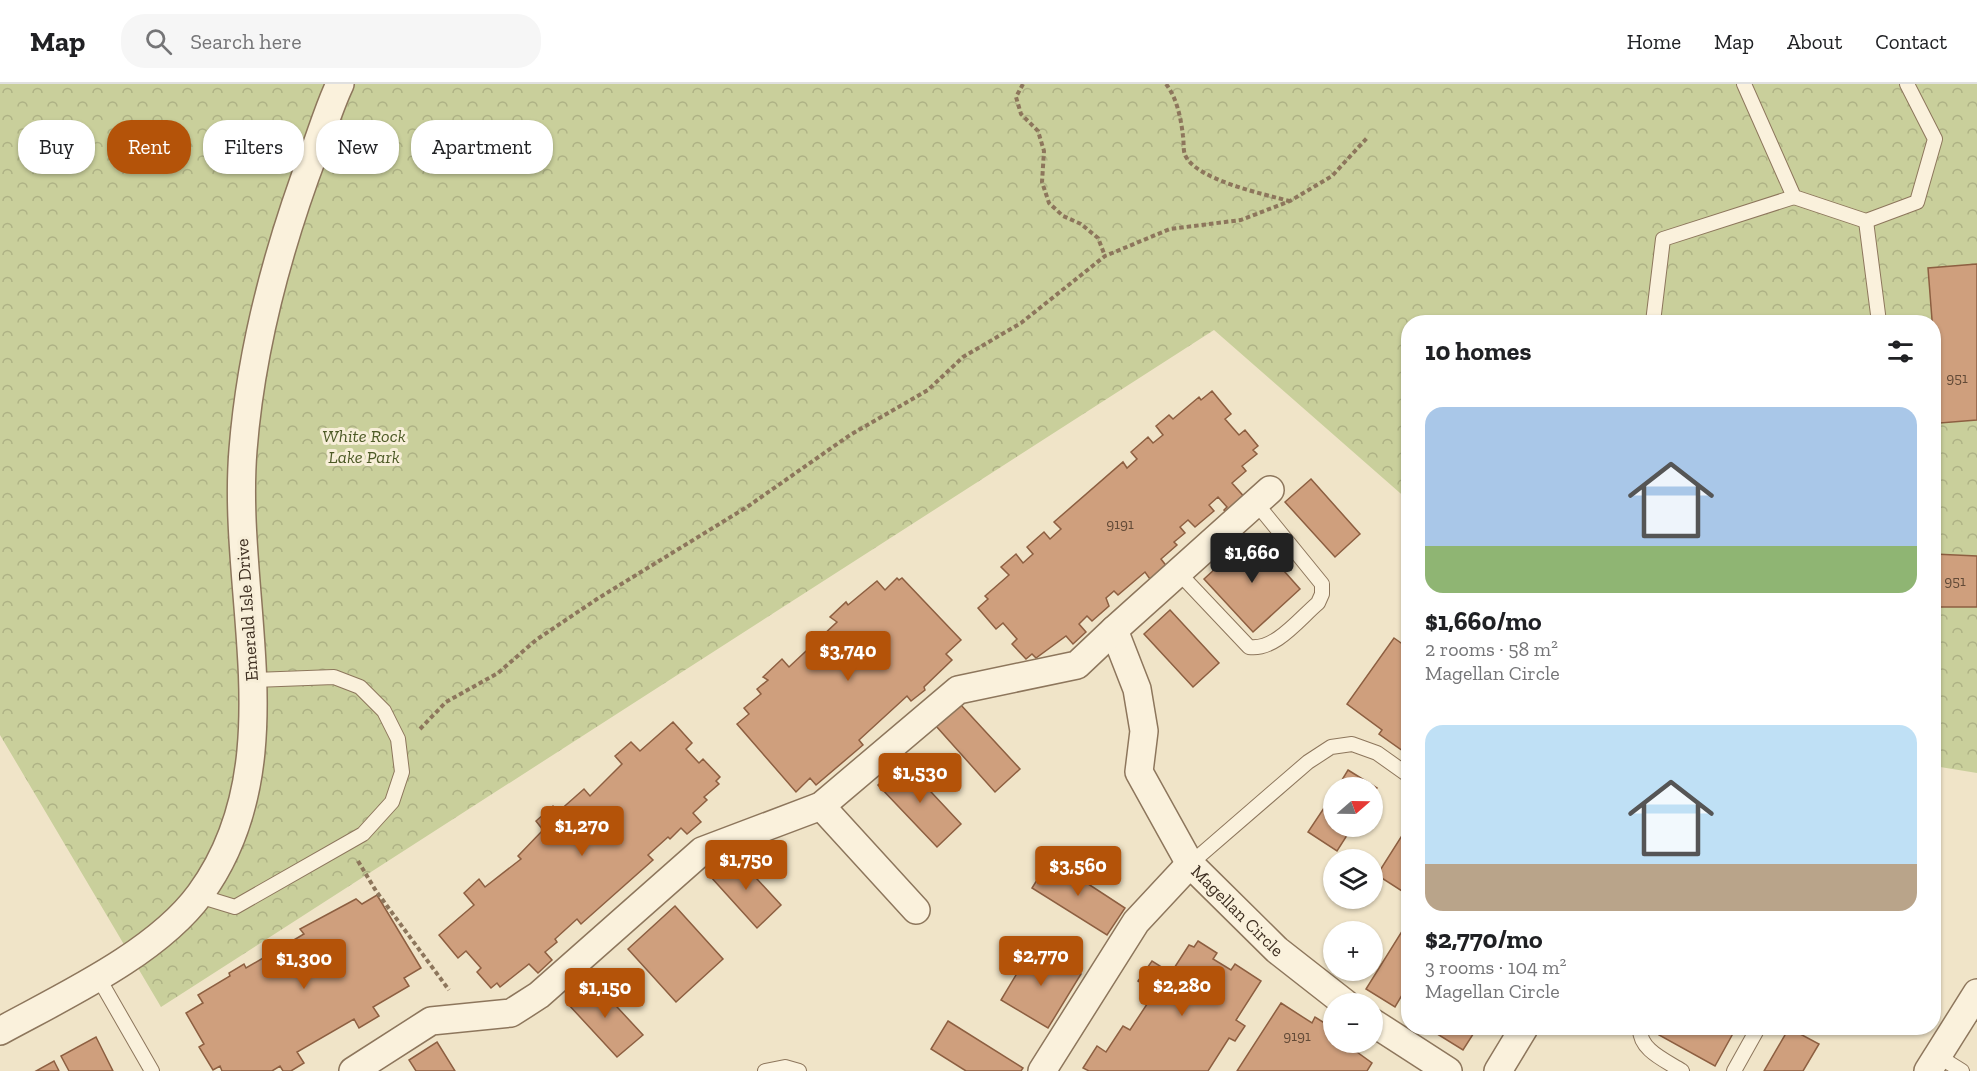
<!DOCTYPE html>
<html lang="en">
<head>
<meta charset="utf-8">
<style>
  :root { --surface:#fff; --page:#f6f6f6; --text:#202124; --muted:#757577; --line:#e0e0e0; --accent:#b45309 }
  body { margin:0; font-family:"Zilla Slab",serif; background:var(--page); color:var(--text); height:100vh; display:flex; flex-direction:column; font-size:22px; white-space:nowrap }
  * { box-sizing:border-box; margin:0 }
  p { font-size:20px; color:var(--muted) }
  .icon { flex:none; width:33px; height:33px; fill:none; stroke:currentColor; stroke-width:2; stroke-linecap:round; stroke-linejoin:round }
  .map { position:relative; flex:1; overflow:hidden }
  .drawer { position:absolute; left:1401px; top:231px; width:540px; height:720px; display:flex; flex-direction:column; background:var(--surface); border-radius:24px; box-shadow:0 2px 4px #0004 }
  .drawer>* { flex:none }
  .hud { position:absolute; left:18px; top:36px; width:570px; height:54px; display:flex; gap:12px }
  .needle { width:39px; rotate:70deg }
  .buttons { position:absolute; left:1323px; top:693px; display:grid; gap:12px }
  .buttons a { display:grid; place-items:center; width:60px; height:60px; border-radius:50%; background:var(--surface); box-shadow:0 2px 4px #0004; font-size:30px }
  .price { position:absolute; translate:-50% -51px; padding:0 14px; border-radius:6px; background:var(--accent); color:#fff; font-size:20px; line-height:39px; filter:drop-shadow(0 2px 3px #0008) }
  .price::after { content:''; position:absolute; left:50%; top:36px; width:18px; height:14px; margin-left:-9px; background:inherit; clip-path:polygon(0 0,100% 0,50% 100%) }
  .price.on { background:#222; color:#fff }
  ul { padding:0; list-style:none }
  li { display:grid; align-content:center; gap:12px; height:318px; padding:0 24px }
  li span { display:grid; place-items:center; height:186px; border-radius:18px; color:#555 }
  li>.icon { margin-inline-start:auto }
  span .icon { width:108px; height:108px; fill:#fffc; stroke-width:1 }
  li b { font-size:26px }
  h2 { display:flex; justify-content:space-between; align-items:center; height:72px; padding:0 24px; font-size:26px }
  .chip { padding:0 21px; border-radius:24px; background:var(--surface); box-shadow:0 2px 4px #0004; font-size:21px; line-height:54px }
  .chip.on { background:var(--accent); color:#fff }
  header { display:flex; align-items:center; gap:36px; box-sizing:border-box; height:84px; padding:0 30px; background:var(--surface); border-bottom:2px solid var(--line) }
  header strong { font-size:28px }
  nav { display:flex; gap:33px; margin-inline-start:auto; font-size:21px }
  .search { width:420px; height:54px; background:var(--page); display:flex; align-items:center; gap:15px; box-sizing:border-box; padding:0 21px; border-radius:24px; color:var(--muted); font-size:22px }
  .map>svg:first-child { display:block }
  .park { fill:url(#park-crowns) }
  .building { fill:#cf9f7d; stroke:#8d5f41; stroke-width:1.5 }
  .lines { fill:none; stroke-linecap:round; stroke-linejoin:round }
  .lane-casing { stroke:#8d765c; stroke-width:16 }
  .street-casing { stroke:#8d765c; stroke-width:30 }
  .path { stroke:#8d765c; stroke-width:4; stroke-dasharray:4.5 3; stroke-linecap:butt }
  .lane { stroke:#faf1dc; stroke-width:14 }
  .street { stroke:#faf1dc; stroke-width:27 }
  .labels { text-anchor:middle; stroke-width:6; stroke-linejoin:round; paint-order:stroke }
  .number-label { font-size:15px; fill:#624a37 }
  .park-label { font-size:18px; font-style:italic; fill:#4d5a26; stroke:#f7eed8 }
  .street-label { font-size:18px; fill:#3d2e20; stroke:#f7eed8 }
</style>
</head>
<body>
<header>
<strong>Map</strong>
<div class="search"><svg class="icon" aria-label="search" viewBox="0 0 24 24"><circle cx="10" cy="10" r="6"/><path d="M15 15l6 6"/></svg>Search here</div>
<nav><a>Home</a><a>Map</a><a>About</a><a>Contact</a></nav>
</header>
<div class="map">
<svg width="1977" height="987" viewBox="0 0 1977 987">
  <defs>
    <pattern id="park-crowns" width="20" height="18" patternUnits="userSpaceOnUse" patternTransform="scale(1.5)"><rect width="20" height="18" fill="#c9cf9b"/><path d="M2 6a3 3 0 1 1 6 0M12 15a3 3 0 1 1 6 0" fill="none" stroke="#aeb285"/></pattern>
  </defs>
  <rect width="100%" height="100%" fill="#f0e4c8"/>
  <polygon class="park" points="0,0 1977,0 1977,689 1934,682 1934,238 1408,238 1408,416 1214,246 161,923 0,651"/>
  <g class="building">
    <polygon points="1977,180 1977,336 1940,339 1928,184"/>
    <polygon points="1212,307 1231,330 1225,335 1239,351 1245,346 1258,362 1253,366 1257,370 1242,382 1246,387 1232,399 1247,416 1228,431 1224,426 1227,423 1218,413 1209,421 1214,427 1195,443 1188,436 1180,443 1185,449 1174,458 1177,461 1161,475 1168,484 1152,498 1145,488 1118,511 1114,507 1106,514 1109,522 1092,537 1087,532 1079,540 1086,548 1073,560 1066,552 1036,574 1032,570 1026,575 1012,560 1017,555 1003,539 996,545 978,524 988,515 985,512 1009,491 1001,483 1016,470 1023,479 1033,470 1027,463 1044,448 1050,455 1061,445 1054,438 1123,378 1127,384 1137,375 1131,368 1148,353 1153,359 1163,351 1156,342 1169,331 1173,335 1199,313 1201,316"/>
    <polygon points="1311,395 1360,450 1335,473 1285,418"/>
    <polygon points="1252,451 1300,505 1253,548 1204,495"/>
    <polygon points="1934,470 1977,472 1977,523 1934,523"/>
    <polygon points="897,494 899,496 902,494 961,556 946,570 952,576 924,603 925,606 911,617 907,612 859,656 863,661 816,701 810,694 796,708 737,640 749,630 744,624 761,610 757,605 768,596 763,593 782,575 789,583 837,538 830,533 846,518 848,521 877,497 885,506"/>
    <polygon points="1170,526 1219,579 1193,603 1144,550"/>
    <polygon points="1394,554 1408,564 1408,677 1405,674 1407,670 1379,650 1382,646 1347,620"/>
    <polygon points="960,620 1020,685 995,708 936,642"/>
    <polygon points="673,638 692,659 686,665 699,679 703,675 720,693 716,697 719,700 704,713 707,716 693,729 701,738 687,750 681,744 670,755 668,753 648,771 653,776 581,840 577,835 555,855 557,858 545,868 552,876 538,889 529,880 500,903 497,899 491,904 477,888 481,884 466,867 458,874 439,851 474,821 464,809 479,795 485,803 521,775 518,772 543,746 536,737 553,722 558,728 584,705 590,712 622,680 615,672 631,658 640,667"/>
    <polygon points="903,678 961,740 937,763 878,701"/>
    <polygon points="1348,686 1377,704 1372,711 1372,704 1337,704"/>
    <polygon points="1334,709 1334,742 1353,742 1337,767 1308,748"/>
    <polygon points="1408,742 1408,804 1405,809 1377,791"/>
    <polygon points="734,770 781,821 757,844 710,792"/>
    <polygon points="1050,775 1125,824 1107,851 1032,804"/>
    <polygon points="377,811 421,884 404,894 409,902 373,923 379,932 359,944 354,935 297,968 304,979 291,987 283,987 280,982 272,987 222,987 220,982 213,986 199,963 204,960 186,929 203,919 198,911 230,892 229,889 244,880 246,884 304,850 300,845 356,815 362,820"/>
    <polygon points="675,822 723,875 676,918 628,865"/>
    <polygon points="1404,844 1408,847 1408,901 1395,923 1366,905"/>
    <polygon points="1198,857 1217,869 1213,875 1231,886 1235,880 1261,897 1236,936 1245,942 1235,957 1229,954 1208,987 1089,987 1083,984 1097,962 1106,968 1123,942 1130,946 1155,908 1138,897 1152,877 1171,889 1189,861 1194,863"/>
    <polygon points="1034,861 1081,890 1048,944 1001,916"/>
    <polygon points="593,897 643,951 617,973 568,920"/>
    <polygon points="1281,919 1312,939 1315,933 1334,945 1334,958 1343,958 1372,979 1367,987 1237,987"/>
    <polygon points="948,937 1023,984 1021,987 966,987 931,965"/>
    <polygon points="1437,944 1477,944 1463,966 1434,948"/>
    <polygon points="1663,944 1736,944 1715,982 1659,951"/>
    <polygon points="1789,944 1819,960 1803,987 1764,987"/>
    <polygon points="96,953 113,987 69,987 61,972"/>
    <polygon points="437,958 455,987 416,987 409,976"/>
    <polygon points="54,977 59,987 36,987"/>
  </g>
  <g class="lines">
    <defs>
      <g id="lane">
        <polyline points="1744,0 1794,113 1866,137 1917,118 1935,55 1907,0"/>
        <polyline points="1866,137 1879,238"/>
        <polyline points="1653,238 1663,155 1794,113"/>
        <path d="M 1178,488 L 1249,563 C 1275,567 1299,535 1318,519 L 1322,510 L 1322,500 L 1256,419"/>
        <polyline points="1190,780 1308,678 1331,663 1352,660 1377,669 1408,691"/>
        <polyline points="199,812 235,823 363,750 392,718 402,688 398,655 384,627 360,603 334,593 254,596"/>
        <polyline points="98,893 152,987"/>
        <path d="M 1640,944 C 1639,966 1665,976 1682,987"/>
        <polyline points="1938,972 1962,987"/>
        <polyline points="765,987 785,983 799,987"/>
        <polyline points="1734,987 1758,944"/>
      </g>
      <g id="street">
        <polyline points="821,722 916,826"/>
        <polyline points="1190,780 1139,688 1144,647 1137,605 1114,546 1270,406"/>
        <polyline points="1372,938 1448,987"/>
        <path d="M 0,947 C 64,912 157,869 200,810 C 295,680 231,514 243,366 C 251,264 279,161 315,66 C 323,44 330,21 340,0"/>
        <polyline points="353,987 431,937 511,929 539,911 702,767 821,722 958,606 1077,581 1114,546"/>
        <path id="s1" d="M 1042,987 L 1136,838 L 1190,780 L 1277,866 L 1346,920"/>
        <polyline points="1498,987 1524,944"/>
        <polyline points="1928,987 1977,909"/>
      </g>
    </defs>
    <use href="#lane" class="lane-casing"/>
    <use href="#street" class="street-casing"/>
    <g class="path">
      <polyline points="1023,0 1016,13 1021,30 1038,47 1044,67 1042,98 1049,119 1063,132 1081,140 1098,154 1105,172"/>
      <path d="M 1166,0 C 1177,14 1181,35 1183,52 C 1184,58 1183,66 1185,71 C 1196,96 1264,110 1289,117"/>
      <polyline points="420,645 446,618 498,589 536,556 597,515 747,423 850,351 928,306 963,273 1021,239 1105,172 1170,145 1241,136 1290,117 1332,92 1367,54"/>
      <polyline points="358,777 376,807 449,906"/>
    </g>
    <use href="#lane" class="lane"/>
    <use href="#street" class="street"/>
  </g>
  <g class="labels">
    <g class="number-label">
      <text x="1957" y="299">951</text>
      <text x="1120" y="445">9191</text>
      <text x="1955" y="502">951</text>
      <text x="1297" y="957">9191</text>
    </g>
    <g class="park-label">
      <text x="364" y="358">White Rock<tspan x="364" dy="21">Lake Park</tspan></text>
    </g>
    <g class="street-label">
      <text transform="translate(247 526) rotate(-94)" y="6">Emerald Isle Drive</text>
      <text dy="6" stroke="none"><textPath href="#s1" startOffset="322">Magellan Circle</textPath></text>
    </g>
  </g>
</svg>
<div class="buttons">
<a><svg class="needle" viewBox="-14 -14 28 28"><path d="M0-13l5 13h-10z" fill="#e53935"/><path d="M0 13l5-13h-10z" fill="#757577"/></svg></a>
<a><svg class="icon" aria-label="layers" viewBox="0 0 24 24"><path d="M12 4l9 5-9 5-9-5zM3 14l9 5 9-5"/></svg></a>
<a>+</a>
<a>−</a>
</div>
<b class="price on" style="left:1252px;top:500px">$1,660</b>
<b class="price" style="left:848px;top:598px">$3,740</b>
<b class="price" style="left:920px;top:720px">$1,530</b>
<b class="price" style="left:582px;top:773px">$1,270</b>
<b class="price" style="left:746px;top:807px">$1,750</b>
<b class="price" style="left:1078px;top:813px">$3,560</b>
<b class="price" style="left:1041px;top:903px">$2,770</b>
<b class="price" style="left:304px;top:906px">$1,300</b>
<b class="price" style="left:1182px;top:933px">$2,280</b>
<b class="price" style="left:605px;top:935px">$1,150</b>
<div class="hud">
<a class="chip">Buy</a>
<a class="chip on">Rent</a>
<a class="chip">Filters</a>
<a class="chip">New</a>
<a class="chip">Apartment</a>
</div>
<section class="drawer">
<h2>10 homes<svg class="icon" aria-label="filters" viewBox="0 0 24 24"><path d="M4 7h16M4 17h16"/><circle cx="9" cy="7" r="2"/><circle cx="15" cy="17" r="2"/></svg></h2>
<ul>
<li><span style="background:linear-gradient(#a9c7e8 75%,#8fb573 0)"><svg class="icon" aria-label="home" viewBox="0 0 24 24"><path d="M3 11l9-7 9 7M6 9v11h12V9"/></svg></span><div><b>$1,660/mo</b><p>2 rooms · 58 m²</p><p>Magellan Circle</p></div></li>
<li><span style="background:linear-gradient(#bfe0f5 75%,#b9a48a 0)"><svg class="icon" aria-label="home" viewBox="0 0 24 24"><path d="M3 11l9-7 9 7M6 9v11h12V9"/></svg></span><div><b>$2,770/mo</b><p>3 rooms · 104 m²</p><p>Magellan Circle</p></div></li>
</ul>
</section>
</div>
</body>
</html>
